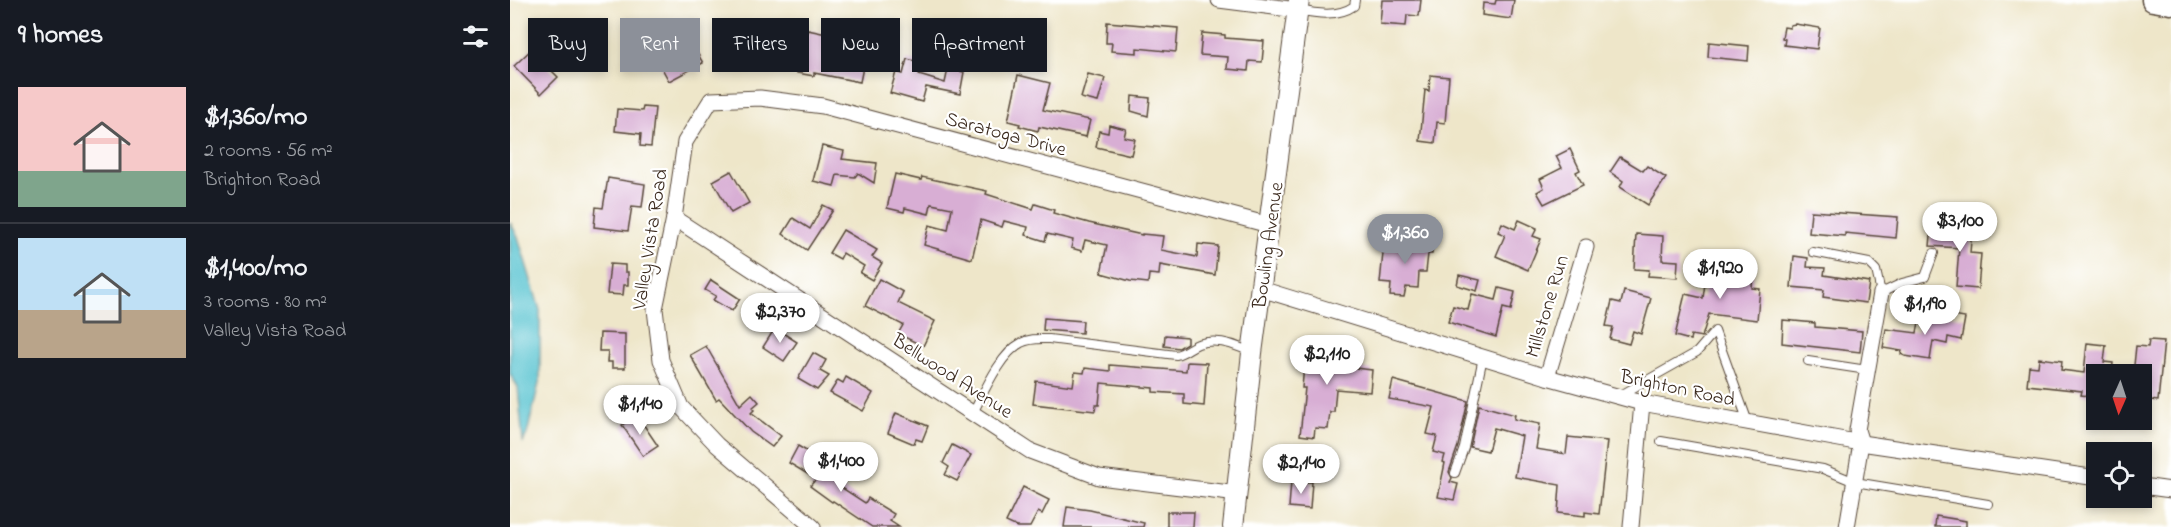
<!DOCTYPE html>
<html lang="en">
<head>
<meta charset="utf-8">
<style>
  :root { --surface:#171b24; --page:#20242c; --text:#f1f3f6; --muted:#9ea1a6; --line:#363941; --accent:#8c9099 }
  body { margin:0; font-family:"Indie Flower",sans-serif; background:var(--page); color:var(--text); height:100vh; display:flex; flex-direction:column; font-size:22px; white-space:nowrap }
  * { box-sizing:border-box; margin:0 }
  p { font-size:20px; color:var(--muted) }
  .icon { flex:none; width:33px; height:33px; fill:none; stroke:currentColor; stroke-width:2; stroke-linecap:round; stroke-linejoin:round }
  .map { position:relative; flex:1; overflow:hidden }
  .panel { display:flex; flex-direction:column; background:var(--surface); width:510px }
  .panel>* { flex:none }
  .banner { position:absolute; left:18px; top:18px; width:570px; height:54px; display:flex; gap:12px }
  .needle { width:39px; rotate:183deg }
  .fabs { position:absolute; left:1576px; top:364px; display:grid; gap:12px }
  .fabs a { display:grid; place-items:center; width:66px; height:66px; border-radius:0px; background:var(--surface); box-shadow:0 3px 9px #0003; font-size:30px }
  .price { position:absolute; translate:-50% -51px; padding:0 14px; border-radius:21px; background:#fff; color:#222; font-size:20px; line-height:39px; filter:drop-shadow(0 2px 3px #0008) }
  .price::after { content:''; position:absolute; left:50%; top:36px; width:18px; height:14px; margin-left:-9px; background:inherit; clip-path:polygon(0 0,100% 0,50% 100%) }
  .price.selected { background:var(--accent); color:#fff }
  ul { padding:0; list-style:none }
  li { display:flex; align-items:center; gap:18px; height:150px; padding:0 18px }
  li+li { border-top:2px solid var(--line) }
  li span { display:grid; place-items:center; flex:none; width:168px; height:120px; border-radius:0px; color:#555 }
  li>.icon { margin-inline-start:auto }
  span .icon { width:72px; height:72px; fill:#fffc; stroke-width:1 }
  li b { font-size:26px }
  h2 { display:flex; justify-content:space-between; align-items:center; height:72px; padding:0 18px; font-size:26px }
  .chip { padding:0 21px; border-radius:0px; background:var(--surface); box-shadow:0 3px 9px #0003; font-size:21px; line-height:54px }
  .chip.selected { background:var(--accent); color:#fff }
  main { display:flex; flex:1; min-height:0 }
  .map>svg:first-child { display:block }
  .water { fill:#57c3d0; stroke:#497677; stroke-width:1.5 }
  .building { fill:#d8aed4 }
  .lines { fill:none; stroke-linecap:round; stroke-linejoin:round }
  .service-casing { stroke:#564638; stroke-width:10 }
  .minor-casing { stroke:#564638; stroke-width:17 }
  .tertiary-casing { stroke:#564638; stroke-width:22 }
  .secondary-casing { stroke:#564638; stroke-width:25 }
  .service { stroke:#fff; stroke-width:8 }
  .minor { stroke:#fff; stroke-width:15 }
  .tertiary { stroke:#fff; stroke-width:20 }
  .secondary { stroke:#fff; stroke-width:22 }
  .labels { text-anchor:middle; stroke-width:4.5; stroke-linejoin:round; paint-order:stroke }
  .street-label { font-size:20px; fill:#3b2a1e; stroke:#fff }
</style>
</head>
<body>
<main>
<section class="panel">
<h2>9 homes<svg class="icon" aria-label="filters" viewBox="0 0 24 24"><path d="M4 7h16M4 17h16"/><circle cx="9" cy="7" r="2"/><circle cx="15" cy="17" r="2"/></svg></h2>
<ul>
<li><span style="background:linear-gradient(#f6c9c9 70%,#7fa58c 0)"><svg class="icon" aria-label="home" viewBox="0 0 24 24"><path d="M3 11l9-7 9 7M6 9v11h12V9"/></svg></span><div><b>$1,360/mo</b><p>2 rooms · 56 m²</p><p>Brighton Road</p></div></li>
<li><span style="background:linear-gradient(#bfe0f5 60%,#b9a48a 0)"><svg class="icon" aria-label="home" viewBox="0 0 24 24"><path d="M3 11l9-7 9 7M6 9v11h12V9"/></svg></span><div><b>$1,400/mo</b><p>3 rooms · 80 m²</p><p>Valley Vista Road</p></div></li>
</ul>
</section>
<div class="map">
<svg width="1661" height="527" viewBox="0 0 1661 527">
  <rect width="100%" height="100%" fill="#fff"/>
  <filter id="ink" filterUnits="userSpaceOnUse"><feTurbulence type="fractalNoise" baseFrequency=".0167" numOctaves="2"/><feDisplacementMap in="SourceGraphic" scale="12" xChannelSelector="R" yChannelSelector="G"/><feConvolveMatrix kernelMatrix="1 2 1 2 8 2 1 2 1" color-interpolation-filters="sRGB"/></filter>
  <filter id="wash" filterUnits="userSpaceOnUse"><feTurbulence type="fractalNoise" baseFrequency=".008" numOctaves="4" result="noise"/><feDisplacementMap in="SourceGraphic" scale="24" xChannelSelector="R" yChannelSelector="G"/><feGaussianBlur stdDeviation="1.35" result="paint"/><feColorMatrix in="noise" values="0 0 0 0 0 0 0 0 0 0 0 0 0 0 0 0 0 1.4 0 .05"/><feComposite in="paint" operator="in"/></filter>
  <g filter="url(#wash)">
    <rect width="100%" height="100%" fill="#eee6c9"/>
    <polygon class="water" points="0,222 8,237 30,310 30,379 17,434 13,442 8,387 0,374"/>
    <g id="blocks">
      <g class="building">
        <polygon points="872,0 911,0 909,16 897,15 896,26 870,24"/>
        <polygon points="986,0 1004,0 1001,19 972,15 973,3 985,4"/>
        <polygon points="597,22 668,28 666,52 627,48 627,53 601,51 602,43 596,43"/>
        <polygon points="1285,24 1310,28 1307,49 1274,45 1275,39 1272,38 1274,27 1280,28 1280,25"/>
        <polygon points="298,30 358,43 350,82 304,73 304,76 287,73 291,48 294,49"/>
        <polygon points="692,33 715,35 715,38 754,41 752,62 739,61 738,71 717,69 718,57 690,55"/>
        <polygon points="234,41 270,46 268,62 258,61 258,65 242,63 242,57 232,56"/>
        <polygon points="1199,42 1239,46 1238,61 1198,57"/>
        <polygon points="25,46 41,62 37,66 48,77 31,94 4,66"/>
        <polygon points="175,46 179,54 186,51 193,63 159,81 148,61"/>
        <polygon points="397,59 413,63 409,75 435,83 438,69 454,72 450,94 416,87 412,102 380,93 386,72 393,74"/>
        <polygon points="578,74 595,78 588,102 571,98"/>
        <polygon points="508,75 540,83 533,110 580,120 576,137 529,127 528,131 509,126 510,124 498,121"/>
        <polygon points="920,75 939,77 935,123 927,122 925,143 910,141 915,90 919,91"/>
        <polygon points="622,96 640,98 638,116 621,111"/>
        <polygon points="133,107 145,108 141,147 130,146 131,134 105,131 107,109 132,111"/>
        <polygon points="599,125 616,129 614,137 625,139 621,155 586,147 589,131 598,133"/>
        <polygon points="312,146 334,151 332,159 367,163 364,183 348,173 345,177 327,175 324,186 303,181"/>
        <polygon points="1060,149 1070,170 1066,172 1073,185 1034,204 1027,192 1034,188 1030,179 1052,168 1046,156"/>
        <polygon points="1110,157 1133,171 1137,166 1156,178 1138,205 1110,187 1113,181 1100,172"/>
        <polygon points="221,171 239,203 221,213 203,181"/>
        <polygon points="385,174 411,180 412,177 477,191 476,194 523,209 525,204 544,210 543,213 579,223 632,235 632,234 653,236 651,250 687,257 688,244 708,246 705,275 650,265 649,275 639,274 638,283 620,281 591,273 597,245 575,240 572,251 561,248 563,240 537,234 535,241 516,235 518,227 494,221 492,227 471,220 462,259 414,245 419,225 438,230 442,208 421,204 419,214 395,208 394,212 377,208"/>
        <polygon points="98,178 135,184 132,207 122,206 118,231 84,227 86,207 93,208"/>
        <polygon points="313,205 323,210 297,250 273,234 283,218 300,229"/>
        <polygon points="1301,211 1388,217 1386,238 1335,233 1335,236 1299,233"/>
        <polygon points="1009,220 1027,228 1023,236 1031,239 1018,270 986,256 995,235 988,232 992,223 1005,229"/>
        <polygon points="1422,225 1462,228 1460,253 1471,254 1468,289 1446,287 1449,248 1420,246"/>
        <polygon points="333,230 367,250 362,257 372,263 362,280 350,273 354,266 333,253 330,259 319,253"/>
        <polygon points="1126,234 1153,236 1152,260 1168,261 1167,278 1138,276 1139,270 1124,269"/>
        <polygon points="908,237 924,239 922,254 918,254 916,272 909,272 908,288 896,287 894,297 880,296 881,284 870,283 874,243 907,247"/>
        <polygon points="1284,256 1298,258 1297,267 1315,268 1314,275 1359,282 1356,303 1313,297 1314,290 1281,287"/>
        <polygon points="1231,260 1244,261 1242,288 1250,289 1247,320 1199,314 1192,337 1181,335 1180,340 1165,336 1175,294 1193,298 1197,269 1230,273"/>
        <polygon points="100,264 115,265 115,272 118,272 118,285 114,285 113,295 97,294"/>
        <polygon points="949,275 970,280 967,291 947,285"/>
        <polygon points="369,279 393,292 388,303 425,321 413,346 388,334 393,325 355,306"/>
        <polygon points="201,280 230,299 222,311 203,300 206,296 195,290"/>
        <polygon points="989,288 1005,292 1001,310 993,308 986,337 938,322 943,306 958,310 962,294 986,300"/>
        <polygon points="1114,291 1141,298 1131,334 1123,331 1119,344 1100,339 1103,327 1096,326 1102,301 1111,303"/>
        <polygon points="1419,312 1455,318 1451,340 1438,337 1437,344 1423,341 1420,360 1395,356 1391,354 1392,351 1373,348 1376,329 1407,333 1410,317 1418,318"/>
        <polygon points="534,318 573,321 572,333 533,330"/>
        <polygon points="1273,320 1305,323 1305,327 1352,331 1350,352 1272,343"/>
        <polygon points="265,328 287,342 274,361 253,347"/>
        <polygon points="90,333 115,334 115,368 102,368 102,362 97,362 98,351 89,351"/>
        <polygon points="655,335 677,337 677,343 669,348 654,346"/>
        <polygon points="1639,340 1654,341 1648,401 1632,399 1632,375 1623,375 1626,346 1638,347"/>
        <polygon points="796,343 816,345 815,357 846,360 845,368 862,370 860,392 826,389 824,412 820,412 818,429 805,428 804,437 790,435 795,388 792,388"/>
        <polygon points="1577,343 1596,345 1594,362 1603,363 1602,375 1587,375 1587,397 1571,395 1572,391 1517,385 1519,366 1528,367 1529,358 1552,361 1551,370 1574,373"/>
        <polygon points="196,346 230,405 242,394 249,402 242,408 244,410 241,413 271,436 262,447 241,432 209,398 206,400 180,355"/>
        <polygon points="303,353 316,360 310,371 319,376 307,390 288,379"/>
        <polygon points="677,362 697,363 694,406 674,404 674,394 643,392 643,388 591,383 589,405 586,405 585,411 523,404 526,381 563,386 565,372 574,373 575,368 600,371 600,365 676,371"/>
        <polygon points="336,377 363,393 353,411 320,393 328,380 333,383"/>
        <polygon points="883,380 958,401 948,446 939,472 942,478 940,482 948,484 944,500 928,497 935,463 933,462 935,455 923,452 927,436 917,434 924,407 879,399"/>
        <polygon points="969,405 1005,415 1004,419 1030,424 1026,449 1056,454 1058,437 1097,441 1089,514 1075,512 1075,516 1048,513 1050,485 1005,477 1012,436 984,428 978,451 960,447"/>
        <polygon points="386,413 418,426 412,441 406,439 404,444 378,433"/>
        <polygon points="127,415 148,446 133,456 112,425"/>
        <polygon points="442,445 461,455 447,481 435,475 439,467 433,463"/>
        <polygon points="288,446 310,459 305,466 332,488 355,503 358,498 384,514 380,521 389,527 362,527 323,501 322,502 300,486 306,479 279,463"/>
        <polygon points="781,481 802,482 800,509 779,507"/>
        <polygon points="513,487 539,500 532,514 528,512 520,527 507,527 496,522"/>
        <polygon points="557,507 580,510 634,523 633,527 554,527"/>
        <polygon points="657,512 684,512 683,527 657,527"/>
        <polygon points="1426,516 1456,521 1456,527 1425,527"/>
      </g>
    </g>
  </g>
  <g filter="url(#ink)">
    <use href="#blocks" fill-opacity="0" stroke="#564638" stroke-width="1.5"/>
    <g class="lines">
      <defs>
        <g id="service">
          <path d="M 789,10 C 807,14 828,17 844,6 L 845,0"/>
          <polyline points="1303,252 1359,263 1366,270 1371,293 1392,283 1415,277 1424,253"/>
          <polyline points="1298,361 1357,370"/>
          <polyline points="1109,396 1187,352 1205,331 1238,422"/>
          <path d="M 463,413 C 474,392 490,354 511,343 C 520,338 530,339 539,339 L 666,355 C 675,353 680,347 688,344 C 706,338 725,344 741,353"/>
          <polyline points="1151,441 1313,469 1345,482 1478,504"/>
          <polyline points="945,473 954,448 973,357"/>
        </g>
        <g id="minor">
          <polyline points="709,0 787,10"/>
          <polyline points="164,218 520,451 589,477 728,494"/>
          <polyline points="751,289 1037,377 1132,403 1351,443 1587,478"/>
          <polyline points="1037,377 1076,247"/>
          <polyline points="1632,486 1661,490"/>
          <polyline points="303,527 207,445 171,407 151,360 145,309 164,218 175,142 201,100 250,98 313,106 759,225"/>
          <polyline points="1121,527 1132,403"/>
          <polyline points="1337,527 1351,443 1347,430 1371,293"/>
        </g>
        <polyline id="tertiary" points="723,527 742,353 789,0"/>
        <polyline id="secondary" points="1643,0 1661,3"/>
      </defs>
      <use href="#service" class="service-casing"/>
      <use href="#minor" class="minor-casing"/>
      <use href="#tertiary" class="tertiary-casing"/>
      <use href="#secondary" class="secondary-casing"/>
      <use href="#service" class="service"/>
      <use href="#minor" class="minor"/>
      <use href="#tertiary" class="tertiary"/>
      <use href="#secondary" class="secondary"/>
    </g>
  </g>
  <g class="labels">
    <g class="street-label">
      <text transform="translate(496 133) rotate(15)" y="7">Saratoga Drive</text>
      <text transform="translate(139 239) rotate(-81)" y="7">Valley Vista Road</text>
      <text transform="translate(757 245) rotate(-82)" y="7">Bowling Avenue</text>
      <text transform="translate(1036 306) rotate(-73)" y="7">Millstone Run</text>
      <text transform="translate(443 375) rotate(33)" y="7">Bellwood Avenue</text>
      <text transform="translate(1168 387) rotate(12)" y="7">Brighton Road</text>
    </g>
  </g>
</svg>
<div class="fabs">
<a><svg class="needle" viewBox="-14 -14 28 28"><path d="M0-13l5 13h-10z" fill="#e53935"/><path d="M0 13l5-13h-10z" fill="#9ea1a6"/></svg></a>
<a><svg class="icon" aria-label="locate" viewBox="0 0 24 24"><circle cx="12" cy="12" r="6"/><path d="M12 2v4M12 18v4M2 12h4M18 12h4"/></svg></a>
</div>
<b class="price" style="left:1450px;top:253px">$3,100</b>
<b class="price selected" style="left:895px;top:265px">$1,360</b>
<b class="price" style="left:1210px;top:300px">$1,920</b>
<b class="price" style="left:1415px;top:336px">$1,190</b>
<b class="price" style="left:270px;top:344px">$2,370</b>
<b class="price" style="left:817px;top:386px">$2,110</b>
<b class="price" style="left:130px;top:436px">$1,140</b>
<b class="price" style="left:331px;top:493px">$1,400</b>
<b class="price" style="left:791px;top:495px">$2,140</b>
<div class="banner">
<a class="chip">Buy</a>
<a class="chip selected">Rent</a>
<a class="chip">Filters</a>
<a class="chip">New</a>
<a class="chip">Apartment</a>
</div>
</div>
</main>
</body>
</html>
